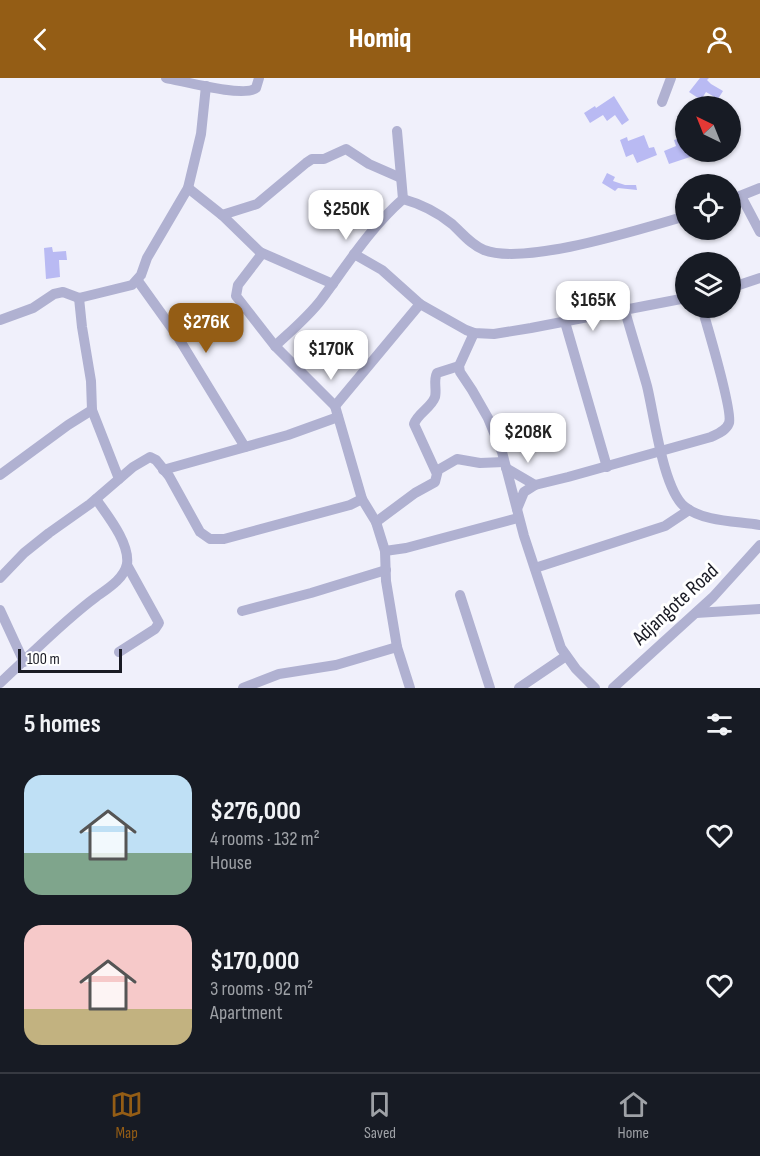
<!DOCTYPE html>
<html lang="en">
<head>
<meta charset="utf-8">
<style>
  :root { --surface:#171b24; --page:#20242c; --text:#f1f3f6; --muted:#9ea1a6; --line:#363941; --accent:#945d15 }
  body { margin:0; font-family:"Sofia Sans Condensed",sans-serif; background:var(--page); color:var(--text); height:100vh; display:flex; flex-direction:column; font-size:22px; white-space:nowrap }
  * { box-sizing:border-box; margin:0 }
  p { font-size:20px; color:var(--muted) }
  .icon { flex:none; width:33px; height:33px; fill:none; stroke:currentColor; stroke-width:2; stroke-linecap:round; stroke-linejoin:round }
  .map { position:relative; height:610px; overflow:hidden }
  .details { display:flex; flex-direction:column; background:var(--surface); flex:1 }
  .details>* { flex:none }
  .needle { width:39px; rotate:317deg }
  .controls { position:absolute; left:675px; top:18px; display:grid; gap:12px }
  .controls a { display:grid; place-items:center; width:66px; height:66px; border-radius:50%; background:var(--surface); box-shadow:0 2px 4px #0004; font-size:30px }
  .scale { position:absolute; left:18px; bottom:15px; width:104px; box-sizing:border-box; padding-left:6px; border:3px solid #1a1b24; border-top:0; font-size:16px; line-height:21px; white-space:nowrap; color:#1a1b24; -webkit-text-stroke:4px #fff; paint-order:stroke }
  .price { position:absolute; translate:-50% -51px; padding:0 14px; border-radius:12px; background:#fff; color:#222; font-size:20px; line-height:39px; filter:drop-shadow(0 2px 3px #0008) }
  .price::after { content:''; position:absolute; left:50%; top:36px; width:18px; height:14px; margin-left:-9px; background:inherit; clip-path:polygon(0 0,100% 0,50% 100%) }
  .price.active { background:var(--accent); color:#fff }
  ul { padding:0; list-style:none }
  li { display:flex; align-items:center; gap:18px; height:150px; padding:0 24px }
  li span { display:grid; place-items:center; flex:none; width:168px; height:120px; border-radius:18px; color:#555 }
  li>.icon { margin-inline-start:auto }
  span .icon { width:72px; height:72px; fill:#fffc; stroke-width:1 }
  li b { font-size:26px }
  h2 { display:flex; justify-content:space-between; align-items:center; height:72px; padding:0 24px; font-size:26px }
  header { display:flex; justify-content:space-between; align-items:center; height:78px; padding:0 24px; background:var(--accent); color:#fff; font-size:27px; font-weight:800 }
  .menu { display:flex; justify-content:space-around; align-items:center; height:84px; border-top:2px solid var(--line); background:var(--surface); font-size:16px; color:var(--muted) }
  .menu a { display:grid; justify-items:center; gap:3px }
  .menu .active { color:var(--accent) }
  .map>svg:first-child { display:block }
  .building { fill:#b9baf3 }
  .lines { fill:none; stroke-linecap:round; stroke-linejoin:round }
  .minor { stroke:#b0b1d1; stroke-width:10 }
  .labels { text-anchor:middle; stroke-width:6; stroke-linejoin:round; paint-order:stroke }
  .street-label { font-size:21px; fill:#1a1b24; stroke:#fff }
</style>
</head>
<body>
<header><svg class="icon" aria-label="back" viewBox="0 0 24 24"><path d="M15 5l-7 7 7 7"/></svg>Homiq<svg class="icon" aria-label="person" viewBox="0 0 24 24"><circle cx="12" cy="8" r="4"/><path d="M4 21q1-7 8-7t8 7"/></svg></header>
<div class="map">
<svg width="760" height="610" viewBox="0 0 760 610">
  <rect width="100%" height="100%" fill="#f0f0fb"/>
  <g class="building">
    <polygon points="700,0 709,0 707,2 711,6 723,13 718,21 706,14 701,22 689,14"/>
    <polygon points="614,18 629,42 622,47 615,37 607,43 603,37 590,45 584,35 595,28 596,30"/>
    <polygon points="644,57 649,70 654,69 657,77 637,85 633,76 626,79 620,62 627,59 628,63"/>
    <polygon points="680,60 681,66 686,64 686,74 702,75 669,86 664,73 676,68 674,62"/>
    <polygon points="607,95 615,99 613,103 625,107 636,107 637,112 618,110 615,113 602,105"/>
    <polygon points="52,169 53,174 66,173 67,182 59,182 60,199 46,201 44,170"/>
  </g>
  <g class="lines">
    <g class="minor">
      <path d="M 166,0 C 183,3 245,20 256,10 L 259,0"/>
      <polyline points="662,24 671,0"/>
      <polyline points="188,110 222,137 260,174 261,177 238,207 236,218 275,268 335,328 362,421"/>
      <polyline points="741,118 760,154"/>
      <path d="M 403,121 C 421,126 437,134 452,146 C 462,155 471,167 484,172 C 526,188 640,151 686,138"/>
      <polyline points="730,122 760,110"/>
      <polyline points="222,137 257,126 306,85 312,81 324,81 346,71 369,86 401,100"/>
      <polyline points="260,174 333,206"/>
      <polyline points="354,176 382,192 420,226 466,252 474,255 494,256 531,250 686,220"/>
      <polyline points="138,203 176,256 245,369"/>
      <polyline points="730,210 760,200"/>
      <polyline points="79,220 82,249 91,303 92,332 119,401"/>
      <path d="M 625,233 C 632,258 640,283 647,308 C 654,336 663,412 685,429 C 704,444 737,443 760,447"/>
      <polyline points="0,242 33,230 54,216 63,214 79,220 132,207 141,197 147,180 188,110 201,56 206,8"/>
      <polyline points="565,244 607,389"/>
      <polyline points="474,255 459,288 460,294 472,312 488,340 502,374 524,458 561,570 576,591 595,610"/>
      <path d="M 275,268 C 291,253 308,239 321,222 C 347,187 370,150 403,121 L 397,53"/>
      <polyline points="335,328 420,226"/>
      <polyline points="506,390 535,407"/>
      <polyline points="163,392 288,357 338,339"/>
      <path d="M 436,394 L 414,346 C 418,335 431,330 435,319 C 437,311 433,303 437,295 L 459,288"/>
      <polyline points="0,397 68,347 92,332"/>
      <path d="M 517,431 L 524,414 L 535,407 L 568,399 L 711,359 C 717,356 726,353 729,345 C 733,334 707,247 702,230"/>
      <polyline points="376,444 415,415 435,404 438,392 457,381 480,385 504,384"/>
      <polyline points="385,473 406,470 518,440"/>
      <polyline points="535,490 665,448 689,432"/>
      <polyline points="0,500 24,475 49,455 90,426 133,389 150,379 156,382 169,398 200,454 210,461 224,461 350,427 362,421 376,444 385,473 386,503 397,569 410,610"/>
      <polyline points="460,517 490,610"/>
      <polyline points="0,532 24,584"/>
      <polyline points="242,533 311,515 386,492"/>
      <polyline points="696,535 760,531"/>
      <polyline points="119,574 155,551 159,545 127,487"/>
      <path d="M 0,605 C 32,576 61,545 96,519 C 107,511 124,501 127,486 C 130,465 107,437 96,421"/>
      <polyline points="243,610 279,596 336,587 397,569"/>
      <polyline points="519,610 566,578"/>
      <polyline points="613,610 713,519 760,467"/>
    </g>
  </g>
  <g class="labels">
    <g class="street-label">
      <text transform="translate(675 526) rotate(-43)" y="7">Adjangote Road</text>
    </g>
  </g>
</svg>
<div class="controls">
<a><svg class="needle" viewBox="-14 -14 28 28"><path d="M0-13l5 13h-10z" fill="#e53935"/><path d="M0 13l5-13h-10z" fill="#9ea1a6"/></svg></a>
<a><svg class="icon" aria-label="locate" viewBox="0 0 24 24"><circle cx="12" cy="12" r="6"/><path d="M12 2v4M12 18v4M2 12h4M18 12h4"/></svg></a>
<a><svg class="icon" aria-label="layers" viewBox="0 0 24 24"><path d="M12 4l9 5-9 5-9-5zM3 14l9 5 9-5"/></svg></a>
</div>
<div class="scale">100 m</div>
<b class="price" style="left:346px;top:163px">$250K</b>
<b class="price" style="left:593px;top:254px">$165K</b>
<b class="price active" style="left:206px;top:276px">$276K</b>
<b class="price" style="left:331px;top:303px">$170K</b>
<b class="price" style="left:528px;top:386px">$208K</b>
</div>
<section class="details">
<h2>5 homes<svg class="icon" aria-label="filters" viewBox="0 0 24 24"><path d="M4 7h16M4 17h16"/><circle cx="9" cy="7" r="2"/><circle cx="15" cy="17" r="2"/></svg></h2>
<ul>
<li><span style="background:linear-gradient(#bfe0f5 65%,#7fa58c 0)"><svg class="icon" aria-label="home" viewBox="0 0 24 24"><path d="M3 11l9-7 9 7M6 9v11h12V9"/></svg></span><div><b>$276,000</b><p>4 rooms · 132 m²</p><p>House</p></div><svg class="icon" aria-label="heart" viewBox="0 0 24 24"><path d="M12 20l-8-8c-3-5 5-10 8-4 3-6 11-1 8 4z"/></svg></li>
<li><span style="background:linear-gradient(#f6c9c9 70%,#c2b280 0)"><svg class="icon" aria-label="home" viewBox="0 0 24 24"><path d="M3 11l9-7 9 7M6 9v11h12V9"/></svg></span><div><b>$170,000</b><p>3 rooms · 92 m²</p><p>Apartment</p></div><svg class="icon" aria-label="heart" viewBox="0 0 24 24"><path d="M12 20l-8-8c-3-5 5-10 8-4 3-6 11-1 8 4z"/></svg></li>
</ul>
</section>
<nav class="menu">
<a class="active"><svg class="icon" aria-label="map" viewBox="0 0 24 24"><path d="M3 6l6-2 6 2 6-2v14l-6 2-6-2-6 2zM9 4v14M15 6v14"/></svg>Map</a>
<a><svg class="icon" aria-label="saved" viewBox="0 0 24 24"><path d="M7 4h10v16l-5-4-5 4z"/></svg>Saved</a>
<a><svg class="icon" aria-label="home" viewBox="0 0 24 24"><path d="M3 11l9-7 9 7M6 9v11h12V9"/></svg>Home</a>
</nav>
</body>
</html>
